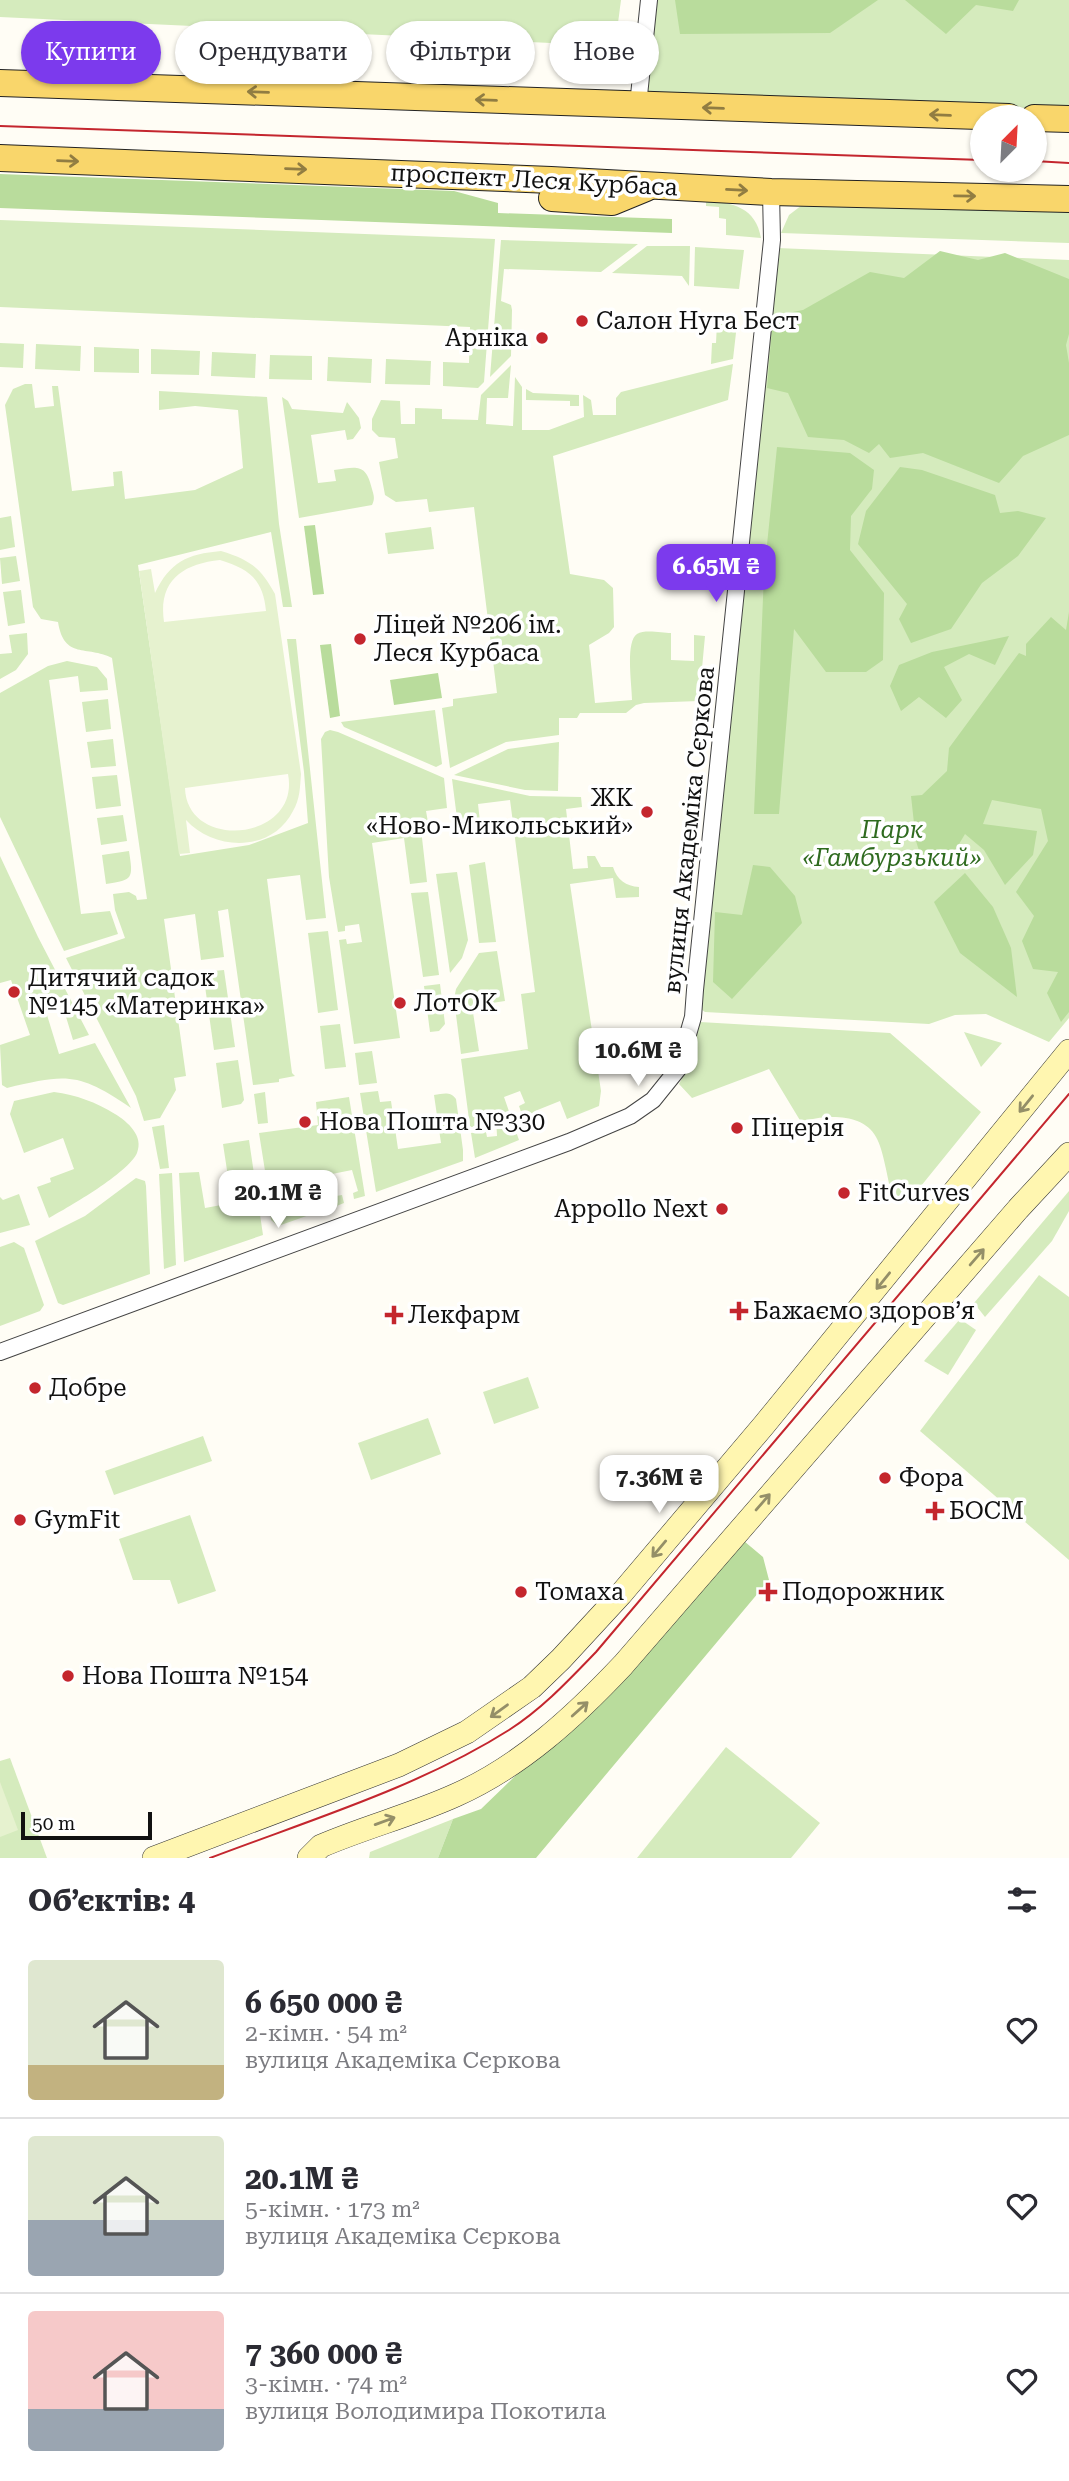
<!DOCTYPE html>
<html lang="uk">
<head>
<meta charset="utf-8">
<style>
  :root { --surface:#fff; --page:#f7f7f7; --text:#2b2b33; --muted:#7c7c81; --line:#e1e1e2; --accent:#7c3aed }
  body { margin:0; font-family:"Roboto Serif",serif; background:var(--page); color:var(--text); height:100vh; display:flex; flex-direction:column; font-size:26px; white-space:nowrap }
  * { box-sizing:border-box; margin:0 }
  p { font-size:23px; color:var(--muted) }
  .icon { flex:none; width:38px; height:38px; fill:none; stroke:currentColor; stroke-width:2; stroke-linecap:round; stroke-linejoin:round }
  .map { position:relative; height:1858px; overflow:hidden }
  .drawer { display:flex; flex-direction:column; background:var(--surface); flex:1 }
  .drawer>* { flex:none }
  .guide { position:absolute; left:21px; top:21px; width:700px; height:63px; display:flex; gap:14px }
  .needle { width:46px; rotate:24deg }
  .controls { position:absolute; left:970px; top:105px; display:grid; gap:14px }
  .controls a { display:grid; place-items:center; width:77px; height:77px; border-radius:50%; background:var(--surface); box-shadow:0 2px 5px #0004; font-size:35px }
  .scale { position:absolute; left:21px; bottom:18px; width:131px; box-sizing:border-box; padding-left:7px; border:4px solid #111; border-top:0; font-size:19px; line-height:24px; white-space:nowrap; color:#111; -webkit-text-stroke:5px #fff; paint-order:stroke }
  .price { position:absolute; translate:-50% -60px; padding:0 16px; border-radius:14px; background:#fff; color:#222; font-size:23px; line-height:46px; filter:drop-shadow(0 2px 4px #0008) }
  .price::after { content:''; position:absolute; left:50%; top:42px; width:21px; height:16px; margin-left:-10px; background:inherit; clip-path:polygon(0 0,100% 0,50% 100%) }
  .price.active { background:var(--accent); color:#fff }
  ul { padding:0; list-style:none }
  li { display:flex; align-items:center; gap:21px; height:175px; padding:0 28px }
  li+li { border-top:2px solid var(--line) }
  li span { display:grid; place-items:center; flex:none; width:196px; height:140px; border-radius:7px; color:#555 }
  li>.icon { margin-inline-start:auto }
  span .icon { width:84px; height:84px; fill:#fffc; stroke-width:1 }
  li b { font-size:30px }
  h2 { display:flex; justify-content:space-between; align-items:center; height:84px; padding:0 28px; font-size:30px }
  .pill { padding:0 24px; border-radius:32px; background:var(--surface); box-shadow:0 2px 5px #0004; font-size:24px; line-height:63px }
  .pill.active { background:var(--accent); color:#fff }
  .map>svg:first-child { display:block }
  .green { fill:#d5ebbd }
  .forest { fill:#b9dc9c }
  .pitch { fill:#e6f2cf; fill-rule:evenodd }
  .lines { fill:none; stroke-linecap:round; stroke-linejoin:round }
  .street-casing { stroke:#444; stroke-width:18 }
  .secondary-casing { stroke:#333; stroke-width:24 }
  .primary-casing { stroke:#222; stroke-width:28 }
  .street { stroke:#fff; stroke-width:16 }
  .secondary { stroke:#fff6b0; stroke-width:23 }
  .primary { stroke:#f9d66b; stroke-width:26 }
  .tram { stroke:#c4262e; stroke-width:2 }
  .oneway { stroke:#917d42 }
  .oneway2 { stroke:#948f68 }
  .poi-dot { fill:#c4262e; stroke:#fff; stroke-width:2.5 }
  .labels { text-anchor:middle; stroke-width:7; stroke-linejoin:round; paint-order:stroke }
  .street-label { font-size:24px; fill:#111; stroke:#fff }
  .poi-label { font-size:24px; fill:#111; stroke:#fff; text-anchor:start }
  .park-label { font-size:24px; font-style:italic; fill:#2f6b1f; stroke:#fff }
</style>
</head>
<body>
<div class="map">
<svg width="1069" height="1858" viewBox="0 0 1069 1858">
  <rect width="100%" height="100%" fill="#fffdf5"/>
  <g class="green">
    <polygon points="0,0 621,0 615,46 0,17"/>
    <polygon points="657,0 1069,0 1069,110 646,95"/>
    <path d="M 706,201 C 733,202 756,208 761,238 L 726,235 L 726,219 L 719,218 L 719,207 L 706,206 Z"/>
    <polygon points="806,202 1069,212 1069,243 781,233 789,215"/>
    <polygon points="0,220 495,239 484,382 478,388 443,386 443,362 469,363 470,327 0,307"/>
    <polygon points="501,240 638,244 601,272 504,269 501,301 511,305 512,310 511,356 490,377"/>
    <polygon points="647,246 690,246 689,286 682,276 612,273"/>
    <polygon points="695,247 744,250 739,289 694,286"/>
    <polygon points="777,248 1069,260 1069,1018 1049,1042 986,1014 955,1015 929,1024 705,1012 698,1007"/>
    <polygon points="717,323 737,324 733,359 711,364 712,343 716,343"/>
    <polygon points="0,343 24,344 23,368 0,367"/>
    <polygon points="36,344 81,346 80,371 35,369"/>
    <polygon points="94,347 139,349 139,373 94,372"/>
    <polygon points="151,349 200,351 199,375 151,374"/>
    <polygon points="212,352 256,354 255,378 211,376"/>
    <polygon points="270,355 312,356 312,380 269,379"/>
    <polygon points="328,357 372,359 371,383 327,381"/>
    <polygon points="386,359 431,361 430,385 385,384"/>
    <path d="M 733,364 L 728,400 L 553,456 L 570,574 L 604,580 L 613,588 L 614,627 L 609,633 L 589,645 L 595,703 L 632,700 C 632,686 625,642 637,634 C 645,629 662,633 671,633 L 671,660 L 694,661 L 694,635 L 705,636 L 699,701 L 644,703 L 636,705 L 626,713 L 580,713 L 577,718 L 559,718 L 559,735 L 506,742 L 450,768 L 442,708 L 453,706 L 453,699 L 497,693 L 474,507 L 429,512 L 427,499 L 396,502 L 385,495 L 379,462 L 398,458 L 395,438 L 379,437 L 372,430 L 372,419 L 381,400 L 400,401 L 401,424 L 415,424 L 415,408 L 442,409 L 442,419 L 478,420 L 481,395 L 511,365 L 508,398 L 487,398 L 486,424 L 513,426 L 515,377 L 522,387 L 522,430 L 549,430 L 584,417 L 583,395 L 591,400 L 593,415 L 616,415 L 616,398 L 621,392 Z"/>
    <path d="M 25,384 L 32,384 L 35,408 L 54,406 L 52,386 L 58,386 L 72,491 L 114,486 L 113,472 L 122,471 L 125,499 L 195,490 L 243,468 L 238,410 L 195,406 L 159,410 L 159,391 L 267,397 L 279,524 L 292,607 L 283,607 L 271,532 L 138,565 L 180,856 L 249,845 L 308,823 L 304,772 L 287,639 L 296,639 L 326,918 L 306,920 L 300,875 L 267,879 L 292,1073 L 295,1076 L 279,1079 L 279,1082 L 253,1085 L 228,909 L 218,911 L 224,957 L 201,960 L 195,914 L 164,919 L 186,1076 L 174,1078 L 176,1090 L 160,1118 L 144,1121 L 136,1096 L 66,958 L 125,938 L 115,910 L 113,894 L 129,892 L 136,896 L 137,900 L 147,899 L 112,658 C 87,645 64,660 58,622 L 41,619 L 33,607 L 5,405 L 13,389 Z"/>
    <polygon points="526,389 533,393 579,395 579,406 570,406 570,401 526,400"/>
    <path d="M 282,397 L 288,401 L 292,409 L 343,413 L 347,402 L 359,418 L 361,428 L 353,439 L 347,440 L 345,430 L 311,435 L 318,483 L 336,481 L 334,470 C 357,467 366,463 372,489 C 374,496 375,499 372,505 L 299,518 Z"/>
    <polygon points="11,516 15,547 0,550 0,518"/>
    <polygon points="431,527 434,549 388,554 385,533"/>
    <polygon points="16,556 20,581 2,584 0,558"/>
    <polygon points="21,590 25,623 8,626 3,592"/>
    <polygon points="27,633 28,654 16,670 0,679 0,654 12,653 9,635"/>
    <polygon points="67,661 97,667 107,679 108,690 80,692 78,676 49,680 81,914 110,911 118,934 64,951 0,817 0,693 48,666"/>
    <polygon points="108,699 111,729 86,732 82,702"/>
    <polygon points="435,710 442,764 436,767 344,727 341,722"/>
    <polygon points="330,730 338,732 444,778 447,808 426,811 429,828 421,829 427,882 410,884 404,838 372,843 400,1038 354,1044 339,940 346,939 347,944 362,942 359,924 345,926 345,931 338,932 329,877 321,739 325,732"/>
    <polygon points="113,739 116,766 91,768 87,742"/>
    <polygon points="559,742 558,791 525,790 454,775 508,749"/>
    <polygon points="117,775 121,806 96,809 92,777"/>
    <path d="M 452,779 L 530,796 L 581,797 L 582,807 L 566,809 L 573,869 L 588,868 L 587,856 L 595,856 L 601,867 L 613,867 C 617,880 626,886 639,887 L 639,897 L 616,898 L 613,878 L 570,884 L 601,1091 L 599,1106 L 567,1119 L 560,1101 L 535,1111 L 541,1124 L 527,1129 L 519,1106 L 525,1103 L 520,1091 L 504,1097 L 519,1140 L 475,1158 L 471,1133 L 486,1132 L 487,1137 L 497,1136 L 496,1116 L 479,1117 L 480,1127 L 470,1127 L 461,1059 L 528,1049 L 521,994 L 535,992 L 510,800 L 478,804 L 481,831 L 459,834 Z"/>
    <polygon points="123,815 127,841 101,845 97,818"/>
    <path d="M 129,851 C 133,878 134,880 106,884 L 102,855 Z"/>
    <path d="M 0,856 L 38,937 L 89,1035 L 73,1040 L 60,997 L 43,1002 L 59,1054 L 95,1043 L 131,1108 C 78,1072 67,1074 7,1088 L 2,1085 L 0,1045 L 30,1035 L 11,980 L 0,983 Z"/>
    <polygon points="485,862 496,942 479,943 469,865"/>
    <polygon points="457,872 468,940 462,958 450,973 436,874"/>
    <polygon points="428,892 439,975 423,977 411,893"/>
    <polygon points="328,931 338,1010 318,1013 308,933"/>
    <polygon points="497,951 505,1001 472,1006 479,1051 461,1054 454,999 456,989 479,953"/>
    <polygon points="224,970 235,1047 214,1050 203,972"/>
    <polygon points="440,984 445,1024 439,1031 430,1032 424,986"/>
    <path d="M 700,1022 L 890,1033 L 981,1112 L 908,1202 L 892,1195 C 887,1178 884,1151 876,1137 C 863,1112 822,1115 801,1122 L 769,1069 L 692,1098 L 679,1084 L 689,1065 Z"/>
    <polygon points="340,1024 346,1067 325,1069 320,1026"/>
    <polygon points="964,1032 1002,1043 981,1067"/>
    <polygon points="372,1051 377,1083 359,1085 355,1053"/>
    <polygon points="238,1060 244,1100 241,1104 222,1108 216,1063"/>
    <path d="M 378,1091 L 380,1102 L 391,1101 L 398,1149 L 441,1143 L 434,1095 C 443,1094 450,1091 456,1099 L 463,1150 L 463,1161 L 376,1192 L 360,1093 Z"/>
    <path d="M 54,1092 C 76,1095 96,1102 115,1114 C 128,1122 144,1136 137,1153 C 128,1173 69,1207 49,1218 L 37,1187 L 51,1182 L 50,1178 L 74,1169 L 63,1138 L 24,1153 L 10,1114 L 14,1101 Z"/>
    <polygon points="265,1092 268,1123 258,1124 254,1094"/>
    <polygon points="349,1097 365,1196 354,1199 353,1193 358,1191 352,1170 332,1174 336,1196 342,1195 344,1203 329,1209 325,1199 313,1203 315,1213 278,1226 271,1220 269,1204 283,1203 284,1206 296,1205 294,1191 282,1191 282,1195 269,1196 259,1133 318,1125 316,1102"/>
    <polygon points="164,1125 169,1168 160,1169 152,1127"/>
    <polygon points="249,1140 263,1235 184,1262 179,1173 199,1172 205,1208 232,1203 223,1144"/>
    <polygon points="172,1173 176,1265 164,1269 159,1174"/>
    <polygon points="136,1178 145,1181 146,1186 150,1274 63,1305 58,1303 35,1241 85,1216"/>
    <polygon points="1069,1191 1069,1211 1052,1241 985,1317 974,1303"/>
    <polygon points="19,1194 30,1225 0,1233 0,1197 3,1200"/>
    <polygon points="14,1242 24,1248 44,1305 40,1311 0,1326 0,1247"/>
    <polygon points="1039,1275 1069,1297 1069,1560 920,1431"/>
    <polygon points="960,1319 976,1330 948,1375 924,1361"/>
    <polygon points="528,1377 539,1408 494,1424 483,1392"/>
    <polygon points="428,1418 441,1454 371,1480 358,1443"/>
    <polygon points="203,1436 212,1461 114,1495 105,1471"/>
    <polygon points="190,1515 216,1591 178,1604 170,1580 133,1580 119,1539"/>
    <polygon points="726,1747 820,1823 791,1858 637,1858"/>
    <polygon points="10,1758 47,1858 0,1858 0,1761"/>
    <polygon points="453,1819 438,1858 369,1858 370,1852"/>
  </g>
  <g class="forest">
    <polygon points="675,0 878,0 830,33 680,34"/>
    <polygon points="905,0 1019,0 1013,11 976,5 946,34"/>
    <polygon points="0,174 454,191 498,203 498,213 672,219 672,233 0,208"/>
    <polygon points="940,251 978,260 1005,253 1069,279 1069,334 1066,345 1069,363 1069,435 1023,456 999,483 923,453 890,458 879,444 869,453 844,440 808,437 788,393 767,388 773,316 803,310 870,272 904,278"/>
    <polygon points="777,447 850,453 874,470 872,489 851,516 850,550 884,593 883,660 866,672 826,672 794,629 779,814 754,814 764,574"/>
    <polygon points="900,467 922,470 995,495 1000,513 1018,511 1046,518 1018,556 982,583 951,629 911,643 899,619 907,604 858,544 866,511"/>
    <polygon points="315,525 324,594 313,595 304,526"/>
    <polygon points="1069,612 1069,1012 1061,1022 1047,993 1058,972 1033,969 1022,941 1034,916 1016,892 1048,841 1041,809 992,800 983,824 1037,831 1033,855 1005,885 984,850 965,834 946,866 921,857 916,841 911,796 922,795 947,771 949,748 1019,653 1026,656 1026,644 1051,617 1066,630"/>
    <polygon points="1009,636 995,665 969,654 944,667 962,700 946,718 919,697 901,711 890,686 899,665 932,652"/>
    <polygon points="331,644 340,716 330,718 320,645"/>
    <polygon points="438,673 442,698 394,705 390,680"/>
    <polygon points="753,865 770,867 795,896 802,923 732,999 713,982 715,912 742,915"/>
    <polygon points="965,873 993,907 1011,948 1017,997 960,953 934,902"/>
    <polygon points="738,1536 763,1557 769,1580 536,1858 438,1858 453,1819 481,1809 598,1696"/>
  </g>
  <g class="pitch">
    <path d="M 221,551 C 250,560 260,567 275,594 L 301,774 C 300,787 300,799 293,811 C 272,853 214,851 186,820 L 190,853 L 179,854 L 139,571 L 151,569 L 155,593 C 170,562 187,554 221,551 ZM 220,560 C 249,569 263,579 266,611 L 164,622 C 158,581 182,564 220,560 ZM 288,774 C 301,841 187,852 185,788 Z"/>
    <polygon points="0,1782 18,1830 0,1837"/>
  </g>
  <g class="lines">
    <defs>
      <g id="street">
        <polyline points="638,105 649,0"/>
        <polyline points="0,1352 569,1142 630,1116 653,1100 678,1069 693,1017 695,990 772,240 771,192"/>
      </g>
      <g id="secondary">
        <polyline points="154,1858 399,1765 467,1732 532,1687 561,1659 621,1594 764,1425 1069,1051"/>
        <path d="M 309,1858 L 321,1846 C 365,1827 412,1815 456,1795 C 521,1766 574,1717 623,1665 L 1018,1209 L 1069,1154"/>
      </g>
      <g id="primary">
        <polyline points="0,83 1009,117"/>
        <polyline points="1034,118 1069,119"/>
        <polyline points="0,158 551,180 771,192 1069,199"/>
        <polyline points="552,198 612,202 646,188"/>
      </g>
    </defs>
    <use href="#street" class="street-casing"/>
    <use href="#secondary" class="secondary-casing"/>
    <use href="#primary" class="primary-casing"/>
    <use href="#street" class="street"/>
    <use href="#secondary" class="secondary"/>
    <use href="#primary" class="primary"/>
    <g class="tram">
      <polyline points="0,126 982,160"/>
      <polyline points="1034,161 1069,163"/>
      <path d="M 210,1858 C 310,1820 419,1787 509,1730 C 542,1709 569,1680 596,1652 L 1069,1094"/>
    </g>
  </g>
  <defs><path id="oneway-shaft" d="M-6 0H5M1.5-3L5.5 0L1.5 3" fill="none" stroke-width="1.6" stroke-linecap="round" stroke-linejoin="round" transform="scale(1.75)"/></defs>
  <g class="oneway">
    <use href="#oneway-shaft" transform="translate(258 92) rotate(-178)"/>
    <use href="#oneway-shaft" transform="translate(486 100) rotate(-178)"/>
    <use href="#oneway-shaft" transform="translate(713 108) rotate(-178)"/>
    <use href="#oneway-shaft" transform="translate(940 115) rotate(-178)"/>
    <use href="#oneway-shaft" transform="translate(68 161) rotate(2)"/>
    <use href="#oneway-shaft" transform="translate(296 169) rotate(2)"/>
    <use href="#oneway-shaft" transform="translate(737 190) rotate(3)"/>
    <use href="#oneway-shaft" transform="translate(965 196) rotate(1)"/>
  </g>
  <g class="oneway2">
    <use href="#oneway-shaft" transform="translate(1026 1104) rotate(129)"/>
    <use href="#oneway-shaft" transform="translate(977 1257) rotate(-49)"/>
    <use href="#oneway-shaft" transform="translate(883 1281) rotate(129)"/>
    <use href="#oneway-shaft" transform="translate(763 1502) rotate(-49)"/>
    <use href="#oneway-shaft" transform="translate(659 1549) rotate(130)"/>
    <use href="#oneway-shaft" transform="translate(580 1709) rotate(-42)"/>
    <use href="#oneway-shaft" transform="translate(499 1711) rotate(144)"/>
    <use href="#oneway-shaft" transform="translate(385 1821) rotate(-20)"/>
  </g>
  <g class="poi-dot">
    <circle cx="582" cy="321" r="7"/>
    <circle cx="542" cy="338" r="7"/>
    <circle cx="360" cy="639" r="7"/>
    <circle cx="647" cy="812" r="7"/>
    <circle cx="14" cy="992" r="7"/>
    <circle cx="400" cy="1003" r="7"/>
    <circle cx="305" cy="1122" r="7"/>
    <circle cx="737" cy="1128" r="7"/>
    <circle cx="844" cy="1193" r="7"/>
    <circle cx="722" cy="1209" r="7"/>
    <path d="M735.5 1300.5h7v7h7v7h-7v7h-7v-7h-7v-7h7z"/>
    <path d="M390.5 1304.5h7v7h7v7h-7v7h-7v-7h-7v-7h7z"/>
    <circle cx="35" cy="1388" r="7"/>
    <circle cx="885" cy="1478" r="7"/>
    <path d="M931.5 1500.5h7v7h7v7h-7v7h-7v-7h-7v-7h7z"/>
    <circle cx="20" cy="1520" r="7"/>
    <circle cx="521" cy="1592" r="7"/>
    <path d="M764.5 1581.5h7v7h7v7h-7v7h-7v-7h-7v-7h7z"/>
    <circle cx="68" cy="1676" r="7"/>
  </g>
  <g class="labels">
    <g class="street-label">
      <text transform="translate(534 180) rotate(3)" y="8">проспект Леся Курбаса</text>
      <text transform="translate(689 830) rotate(-84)" y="8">вулиця Академіка Сєркова</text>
    </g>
    <g class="poi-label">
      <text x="596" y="329">Салон Нуга Бест</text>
      <text x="528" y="346" text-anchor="end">Арніка</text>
      <text x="374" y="633">Ліцей №206 ім.<tspan x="374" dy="28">Леся Курбаса</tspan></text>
      <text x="633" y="806" text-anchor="end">ЖК<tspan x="633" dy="28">«Ново-Микольський»</tspan></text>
      <text x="28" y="986">Дитячий садок<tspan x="28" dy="28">№145 «Материнка»</tspan></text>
      <text x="414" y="1011">ЛотОК</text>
      <text x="319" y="1130">Нова Пошта №330</text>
      <text x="751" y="1136">Піцерія</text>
      <text x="858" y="1201">FitCurves</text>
      <text x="708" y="1217" text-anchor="end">Appollo Next</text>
      <text x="753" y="1319">Бажаємо здоровʼя</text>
      <text x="408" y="1323">Лекфарм</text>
      <text x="49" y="1396">Добре</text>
      <text x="899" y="1486">Фора</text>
      <text x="949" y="1519">БОСМ</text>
      <text x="34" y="1528">GymFit</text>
      <text x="535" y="1600">Томаха</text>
      <text x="782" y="1600">Подорожник</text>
      <text x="82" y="1684">Нова Пошта №154</text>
    </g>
    <g class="park-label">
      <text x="892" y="838">Парк<tspan x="892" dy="28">«Гамбурзький»</tspan></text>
    </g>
  </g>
</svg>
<div class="controls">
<a><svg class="needle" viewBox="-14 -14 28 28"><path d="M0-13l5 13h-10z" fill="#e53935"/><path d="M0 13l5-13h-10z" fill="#7c7c81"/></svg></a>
</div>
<div class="scale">50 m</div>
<b class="price active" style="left:716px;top:604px">6.65M ₴</b>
<b class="price" style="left:638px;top:1088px">10.6M ₴</b>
<b class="price" style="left:278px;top:1230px">20.1M ₴</b>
<b class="price" style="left:659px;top:1515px">7.36M ₴</b>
<div class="guide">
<a class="pill active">Купити</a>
<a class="pill">Орендувати</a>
<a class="pill">Фільтри</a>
<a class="pill">Нове</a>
</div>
</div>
<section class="drawer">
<h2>Об’єктів: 4<svg class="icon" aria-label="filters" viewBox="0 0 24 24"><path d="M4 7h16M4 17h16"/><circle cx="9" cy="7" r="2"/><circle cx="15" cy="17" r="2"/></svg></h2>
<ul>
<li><span style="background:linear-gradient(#dfe7d0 75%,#c2b280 0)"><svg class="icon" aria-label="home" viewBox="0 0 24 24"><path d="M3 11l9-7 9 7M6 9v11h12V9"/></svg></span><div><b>6 650 000 ₴</b><p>2-кімн. · 54 m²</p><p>вулиця Академіка Сєркова</p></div><svg class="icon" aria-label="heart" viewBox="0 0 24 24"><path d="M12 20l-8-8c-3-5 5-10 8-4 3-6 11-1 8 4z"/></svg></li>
<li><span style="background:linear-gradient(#dfe7d0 60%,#9aa5b1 0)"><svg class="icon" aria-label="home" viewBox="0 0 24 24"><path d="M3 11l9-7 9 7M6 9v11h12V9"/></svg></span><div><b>20.1M ₴</b><p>5-кімн. · 173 m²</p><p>вулиця Академіка Сєркова</p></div><svg class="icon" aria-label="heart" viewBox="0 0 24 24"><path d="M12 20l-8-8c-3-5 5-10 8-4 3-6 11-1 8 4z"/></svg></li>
<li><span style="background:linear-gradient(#f6c9c9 70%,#9aa5b1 0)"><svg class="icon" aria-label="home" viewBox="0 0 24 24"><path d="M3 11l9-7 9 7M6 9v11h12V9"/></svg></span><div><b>7 360 000 ₴</b><p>3-кімн. · 74 m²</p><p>вулиця Володимира Покотила</p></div><svg class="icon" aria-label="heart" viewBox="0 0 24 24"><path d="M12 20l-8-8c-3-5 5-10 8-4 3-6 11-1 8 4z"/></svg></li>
</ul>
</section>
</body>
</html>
